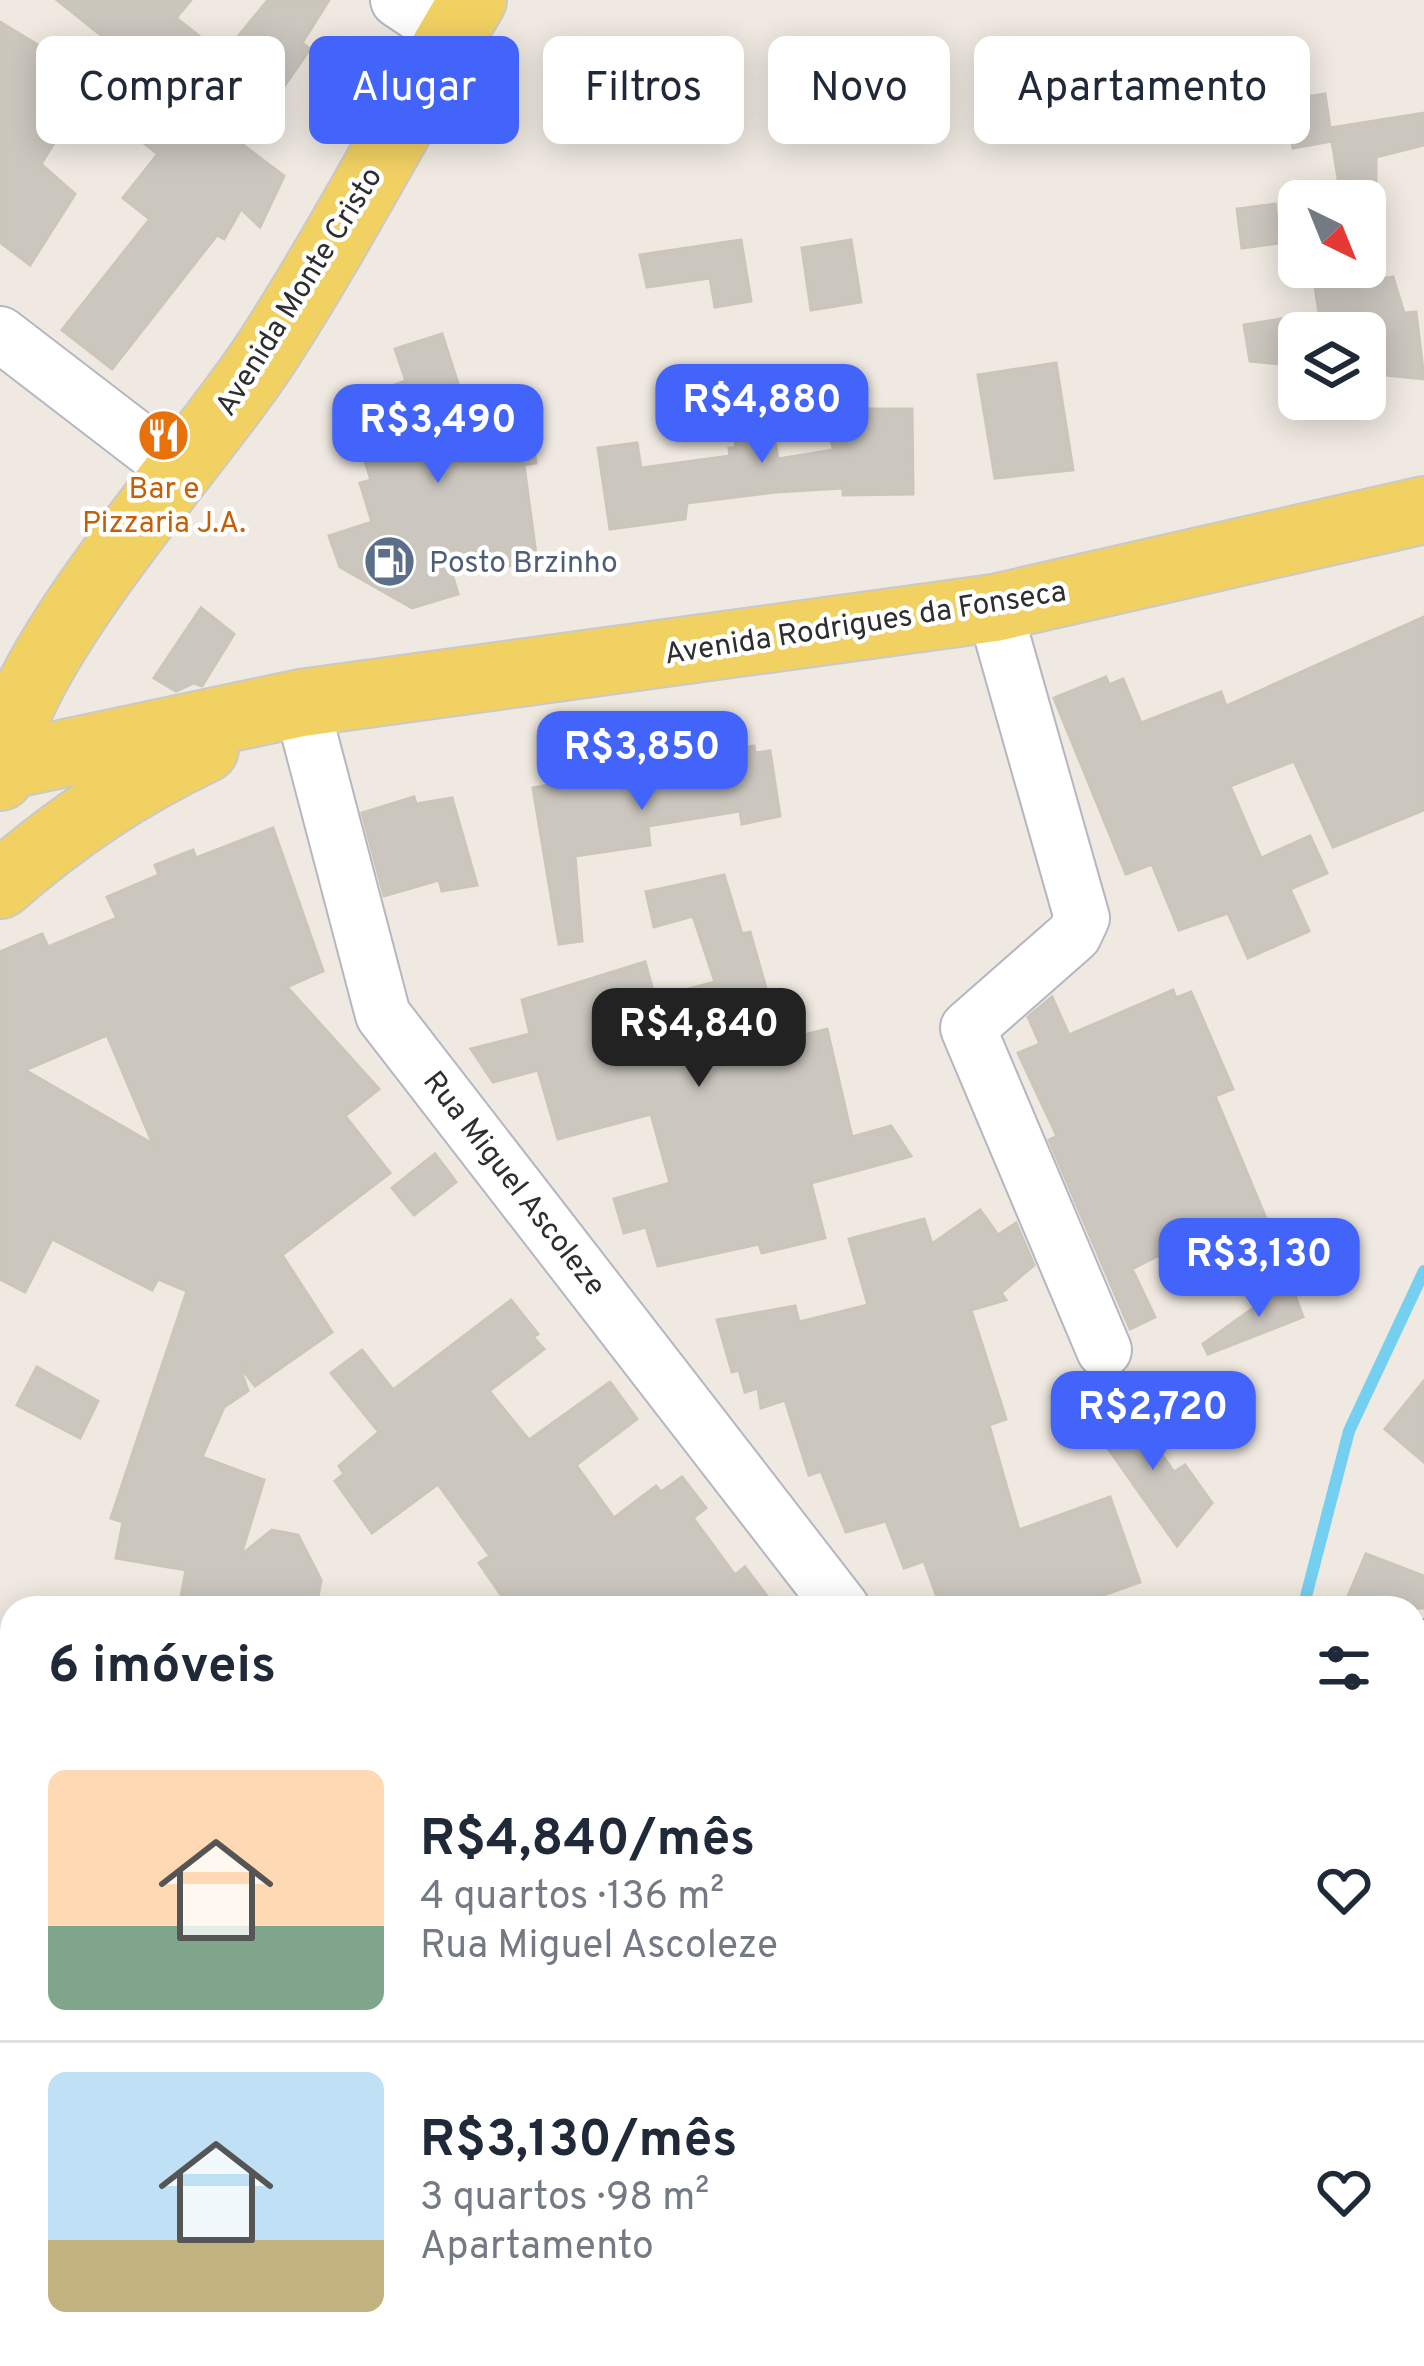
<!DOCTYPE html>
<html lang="pt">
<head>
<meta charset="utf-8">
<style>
  :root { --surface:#fff; --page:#f6f6f7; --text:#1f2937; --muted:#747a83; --line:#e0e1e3; --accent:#4264fb }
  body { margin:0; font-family:Overpass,sans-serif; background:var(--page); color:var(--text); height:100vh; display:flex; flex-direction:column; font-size:45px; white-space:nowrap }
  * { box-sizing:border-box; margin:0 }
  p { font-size:39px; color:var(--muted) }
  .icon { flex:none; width:66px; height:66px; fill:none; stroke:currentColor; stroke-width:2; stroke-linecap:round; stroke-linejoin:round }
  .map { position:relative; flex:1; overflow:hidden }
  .details { position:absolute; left:0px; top:1596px; width:1425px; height:771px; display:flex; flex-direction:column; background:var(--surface); border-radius:36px 36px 0 0; box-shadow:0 6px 30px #0003 }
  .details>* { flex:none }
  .banner { position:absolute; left:36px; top:36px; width:1353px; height:108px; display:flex; gap:24px }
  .needle { width:78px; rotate:137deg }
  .controls { position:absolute; left:1278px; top:180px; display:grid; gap:24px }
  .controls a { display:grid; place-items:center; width:108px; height:108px; border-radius:18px; background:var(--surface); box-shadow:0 6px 30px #0003; font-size:60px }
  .price { position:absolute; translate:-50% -102px; padding:0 27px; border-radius:24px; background:var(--accent); color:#fff; font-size:39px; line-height:78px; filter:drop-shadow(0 3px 6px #0008) }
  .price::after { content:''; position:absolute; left:50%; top:72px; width:36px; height:27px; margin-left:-18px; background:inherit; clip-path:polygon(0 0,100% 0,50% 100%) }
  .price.active { background:#222; color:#fff }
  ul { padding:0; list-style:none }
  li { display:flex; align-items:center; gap:36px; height:300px; padding:0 48px }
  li+li { border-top:3px solid var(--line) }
  li span { display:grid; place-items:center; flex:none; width:336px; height:240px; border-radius:18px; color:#555 }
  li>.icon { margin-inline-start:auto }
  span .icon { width:144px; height:144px; fill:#fffc; stroke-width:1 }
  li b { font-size:51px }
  h2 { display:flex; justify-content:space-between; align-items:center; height:144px; padding:0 48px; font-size:51px }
  .chip { padding:0 42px; border-radius:18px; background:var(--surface); box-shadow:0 6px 30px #0003; font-size:42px; line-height:108px }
  .chip.active { background:var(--accent); color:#fff }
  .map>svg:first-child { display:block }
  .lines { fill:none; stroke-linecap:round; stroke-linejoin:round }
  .stream { stroke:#75cff0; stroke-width:12 }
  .building { fill:#cbc7bf; stroke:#cbc5ba; stroke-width:3; fill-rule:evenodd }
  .minor-casing { stroke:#b4b7c1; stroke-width:58 }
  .major-casing { stroke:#c9c9c9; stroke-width:70 }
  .minor { stroke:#fff; stroke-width:54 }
  .major { stroke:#f2d163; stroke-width:66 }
  .labels { text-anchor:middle; stroke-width:9; stroke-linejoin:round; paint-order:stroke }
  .street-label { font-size:30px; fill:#2e2e2e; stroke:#fff }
  .food-label { font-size:30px; fill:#c56008; stroke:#fff }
  .service-label { font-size:30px; fill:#4e5e75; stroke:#fff; text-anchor:start }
</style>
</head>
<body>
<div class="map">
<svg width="1424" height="2366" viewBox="0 0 1424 2366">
  <rect width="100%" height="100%" fill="#efe9e1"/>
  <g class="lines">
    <g class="stream">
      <polyline points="1303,1608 1349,1431 1424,1271"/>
      <polyline points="783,2366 787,2355"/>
    </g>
  </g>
  <g class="building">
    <polygon points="57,0 191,0 176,18 223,55 268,0 329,0 302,43 310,49 243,145 284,176 260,227 241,209 224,239 217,235 112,369 62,330 150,219 123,198 158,154 122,126 155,78"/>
    <polygon points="0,22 94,79 41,164 75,194 30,265 0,242"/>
    <polygon points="1325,94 1330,128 1424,113 1424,145 1376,157 1376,185 1340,191 1332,141 1293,148 1286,100"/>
    <polygon points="1275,204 1280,243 1242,248 1237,209"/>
    <polygon points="741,240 751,301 715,307 710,278 647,287 640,255"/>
    <polygon points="851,240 861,302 811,310 802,248"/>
    <polygon points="1312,267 1351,267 1353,284 1393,277 1404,313 1416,312 1424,379 1365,373 1365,333 1322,333"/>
    <polygon points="1299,316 1299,366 1250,361 1244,325"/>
    <polygon points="442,334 471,424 528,415 536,463 524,465 537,562 452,574 458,594 412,608 340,567 329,536 372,522 360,483 371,480 356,433 379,426 368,394 406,381 395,349"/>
    <polygon points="1056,363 1073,470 995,478 978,375"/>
    <polygon points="766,392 778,459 833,450 829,424 854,423 854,409 912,409 913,494 843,495 843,488 776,492 687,503 685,519 610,529 598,448 637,443 641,468 730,456 729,448 736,448 729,397"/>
    <polygon points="201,608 234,634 202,686 194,683 176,691 154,678"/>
    <polygon points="1424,617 1424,810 1333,847 1294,761 1230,786 1261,858 1310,836 1327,873 1290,889 1309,931 1248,958 1228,913 1179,930 1152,864 1126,874 1054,698 1106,677 1109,685 1123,679 1141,723 1221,692 1226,706"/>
    <polygon points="754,746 755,753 770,751 780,816 742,824 740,811 648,826 650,845 575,856 582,941 559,944 533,788"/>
    <polygon points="414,797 416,804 452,798 477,885 442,891 439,880 384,896 362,813"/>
    <path d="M 273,828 L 323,971 L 287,987 L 379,1089 L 345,1116 L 390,1173 L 282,1255 L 332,1332 L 255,1386 L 239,1365 L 248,1391 L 224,1407 L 202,1457 L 264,1480 L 241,1555 L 272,1530 L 298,1535 L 321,1580 L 316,1608 L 172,1608 L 180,1602 L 186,1570 L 116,1558 L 123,1522 L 111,1518 L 187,1291 L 158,1279 L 152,1290 L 52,1239 L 25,1292 L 0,1279 L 0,952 L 42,934 L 48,947 L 117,918 L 107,897 L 159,875 L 155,865 L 193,850 L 196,858 ZM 107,1035 L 153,1144 L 25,1070 Z"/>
    <polygon points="724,875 742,934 750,932 781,1041 827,1029 852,1137 891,1126 911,1156 811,1183 825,1238 762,1253 759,1244 658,1266 646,1227 624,1233 614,1199 670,1183 651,1114 558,1139 538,1070 493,1082 471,1049 530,1034 522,1000 645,962 655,998 715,982 693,916 654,927 646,892"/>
    <polygon points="1173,990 1176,998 1191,992 1233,1089 1215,1096 1282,1257 1213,1290 1191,1239 1132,1269 1155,1317 1130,1329 1049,1140 1057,1136 1018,1053 1040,1044 1028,1017 1052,997 1069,1035"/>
    <polygon points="435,1154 456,1182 414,1215 392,1188"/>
    <polygon points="980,1210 998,1235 1016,1223 1034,1265 1001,1293 1006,1300 971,1310 1006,1419 989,1425 1019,1530 1110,1497 1140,1582 1086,1601 1089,1608 941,1608 924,1561 904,1568 886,1521 846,1532 821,1471 809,1475 785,1400 761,1408 758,1388 745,1392 739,1370 732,1372 717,1320 795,1306 799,1322 868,1305 849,1239 924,1219 932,1244"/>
    <polygon points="1290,1282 1303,1317 1208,1354 1203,1344"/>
    <polygon points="511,1300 538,1334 533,1337 544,1349 489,1391 529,1440 610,1382 637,1419 576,1465 614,1518 656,1486 661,1492 682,1477 706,1508 693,1518 735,1575 745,1567 776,1608 510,1608 479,1563 490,1556 438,1484 372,1533 335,1481 344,1474 339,1466 379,1432 331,1373 362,1350 393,1390"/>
    <polygon points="37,1367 98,1401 80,1438 17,1405"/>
    <polygon points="1424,1381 1424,1462 1385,1429"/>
    <polygon points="1124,1401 1174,1472 1185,1465 1212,1503 1177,1546 1091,1424"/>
    <polygon points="1366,1554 1424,1576 1424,1608 1343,1608"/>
  </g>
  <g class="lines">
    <defs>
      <g id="minor">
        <polyline points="398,0 452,36"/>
        <polyline points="0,334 181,473"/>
        <polyline points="994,608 1082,918 1074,935 968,1028 1104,1350"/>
        <polyline points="301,703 383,1015 842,1608"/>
        <polyline points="1413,1670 1424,1647"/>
        <polyline points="1101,2366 1106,2355"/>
      </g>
      <g id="major">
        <polyline points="0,767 301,703 994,608 1424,510"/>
        <path d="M 0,777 C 10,656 201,456 270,347 C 342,235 404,115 473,0"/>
        <path d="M 0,885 C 65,828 128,786 205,749"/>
      </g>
    </defs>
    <use href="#minor" class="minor-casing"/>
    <use href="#major" class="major-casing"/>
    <use href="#minor" class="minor"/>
    <use href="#major" class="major"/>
  </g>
  <defs>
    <symbol id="restaurant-disc" viewBox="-11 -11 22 22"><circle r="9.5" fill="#e8710a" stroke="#fff"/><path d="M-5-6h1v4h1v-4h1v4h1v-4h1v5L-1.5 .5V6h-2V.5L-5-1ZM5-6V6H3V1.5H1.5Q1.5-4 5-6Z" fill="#fff"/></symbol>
    <symbol id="fuel-disc" viewBox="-11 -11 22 22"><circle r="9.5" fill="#5c6f8a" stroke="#fff"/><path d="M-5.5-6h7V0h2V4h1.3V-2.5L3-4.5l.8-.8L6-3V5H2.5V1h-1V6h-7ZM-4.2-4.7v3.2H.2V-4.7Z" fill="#fff"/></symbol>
  </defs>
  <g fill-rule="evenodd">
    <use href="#restaurant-disc" x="134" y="406" width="59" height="59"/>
    <use href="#fuel-disc" x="360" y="532" width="59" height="59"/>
  </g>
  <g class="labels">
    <g class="street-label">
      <text transform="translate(298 291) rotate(-58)" y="10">Avenida Monte Cristo</text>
      <text transform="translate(865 622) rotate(-9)" y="10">Avenida Rodrigues da Fonseca</text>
      <text transform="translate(515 1183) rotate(52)" y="10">Rua Miguel Ascoleze</text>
    </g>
    <g class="food-label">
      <text x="164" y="498">Bar e<tspan x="164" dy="34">Pizzaria J.A.</tspan></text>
    </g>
    <g class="service-label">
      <text x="429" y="572">Posto Brzinho</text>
    </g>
  </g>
</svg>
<div class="controls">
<a><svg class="needle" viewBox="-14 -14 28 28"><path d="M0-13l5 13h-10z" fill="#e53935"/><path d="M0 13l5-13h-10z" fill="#747a83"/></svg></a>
<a><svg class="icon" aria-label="layers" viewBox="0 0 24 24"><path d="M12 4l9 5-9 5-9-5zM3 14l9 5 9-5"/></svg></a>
</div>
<b class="price" style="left:762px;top:466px">R$4,880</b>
<b class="price" style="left:438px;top:486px">R$3,490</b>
<b class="price" style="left:642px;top:813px">R$3,850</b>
<b class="price active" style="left:699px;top:1090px">R$4,840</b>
<b class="price" style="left:1259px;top:1320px">R$3,130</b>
<b class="price" style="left:1153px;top:1473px">R$2,720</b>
<div class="banner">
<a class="chip">Comprar</a>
<a class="chip active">Alugar</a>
<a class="chip">Filtros</a>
<a class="chip">Novo</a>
<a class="chip">Apartamento</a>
</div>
<section class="details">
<h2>6 imóveis<svg class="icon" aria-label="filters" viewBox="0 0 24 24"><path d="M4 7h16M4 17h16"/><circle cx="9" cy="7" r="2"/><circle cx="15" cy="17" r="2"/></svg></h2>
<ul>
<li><span style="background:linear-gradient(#ffd9b3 65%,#7fa58c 0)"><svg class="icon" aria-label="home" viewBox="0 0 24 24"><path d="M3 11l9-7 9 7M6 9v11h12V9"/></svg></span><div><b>R$4,840/mês</b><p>4 quartos · 136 m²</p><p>Rua Miguel Ascoleze</p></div><svg class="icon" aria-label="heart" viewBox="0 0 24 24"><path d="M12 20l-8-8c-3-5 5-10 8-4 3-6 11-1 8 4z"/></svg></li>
<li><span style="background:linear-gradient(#bfe0f5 70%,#c2b280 0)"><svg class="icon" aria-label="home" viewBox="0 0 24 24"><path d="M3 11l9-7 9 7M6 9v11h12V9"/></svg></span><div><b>R$3,130/mês</b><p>3 quartos · 98 m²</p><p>Apartamento</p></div><svg class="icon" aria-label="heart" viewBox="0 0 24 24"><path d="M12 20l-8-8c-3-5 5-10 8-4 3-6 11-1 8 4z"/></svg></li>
</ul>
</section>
</div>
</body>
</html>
